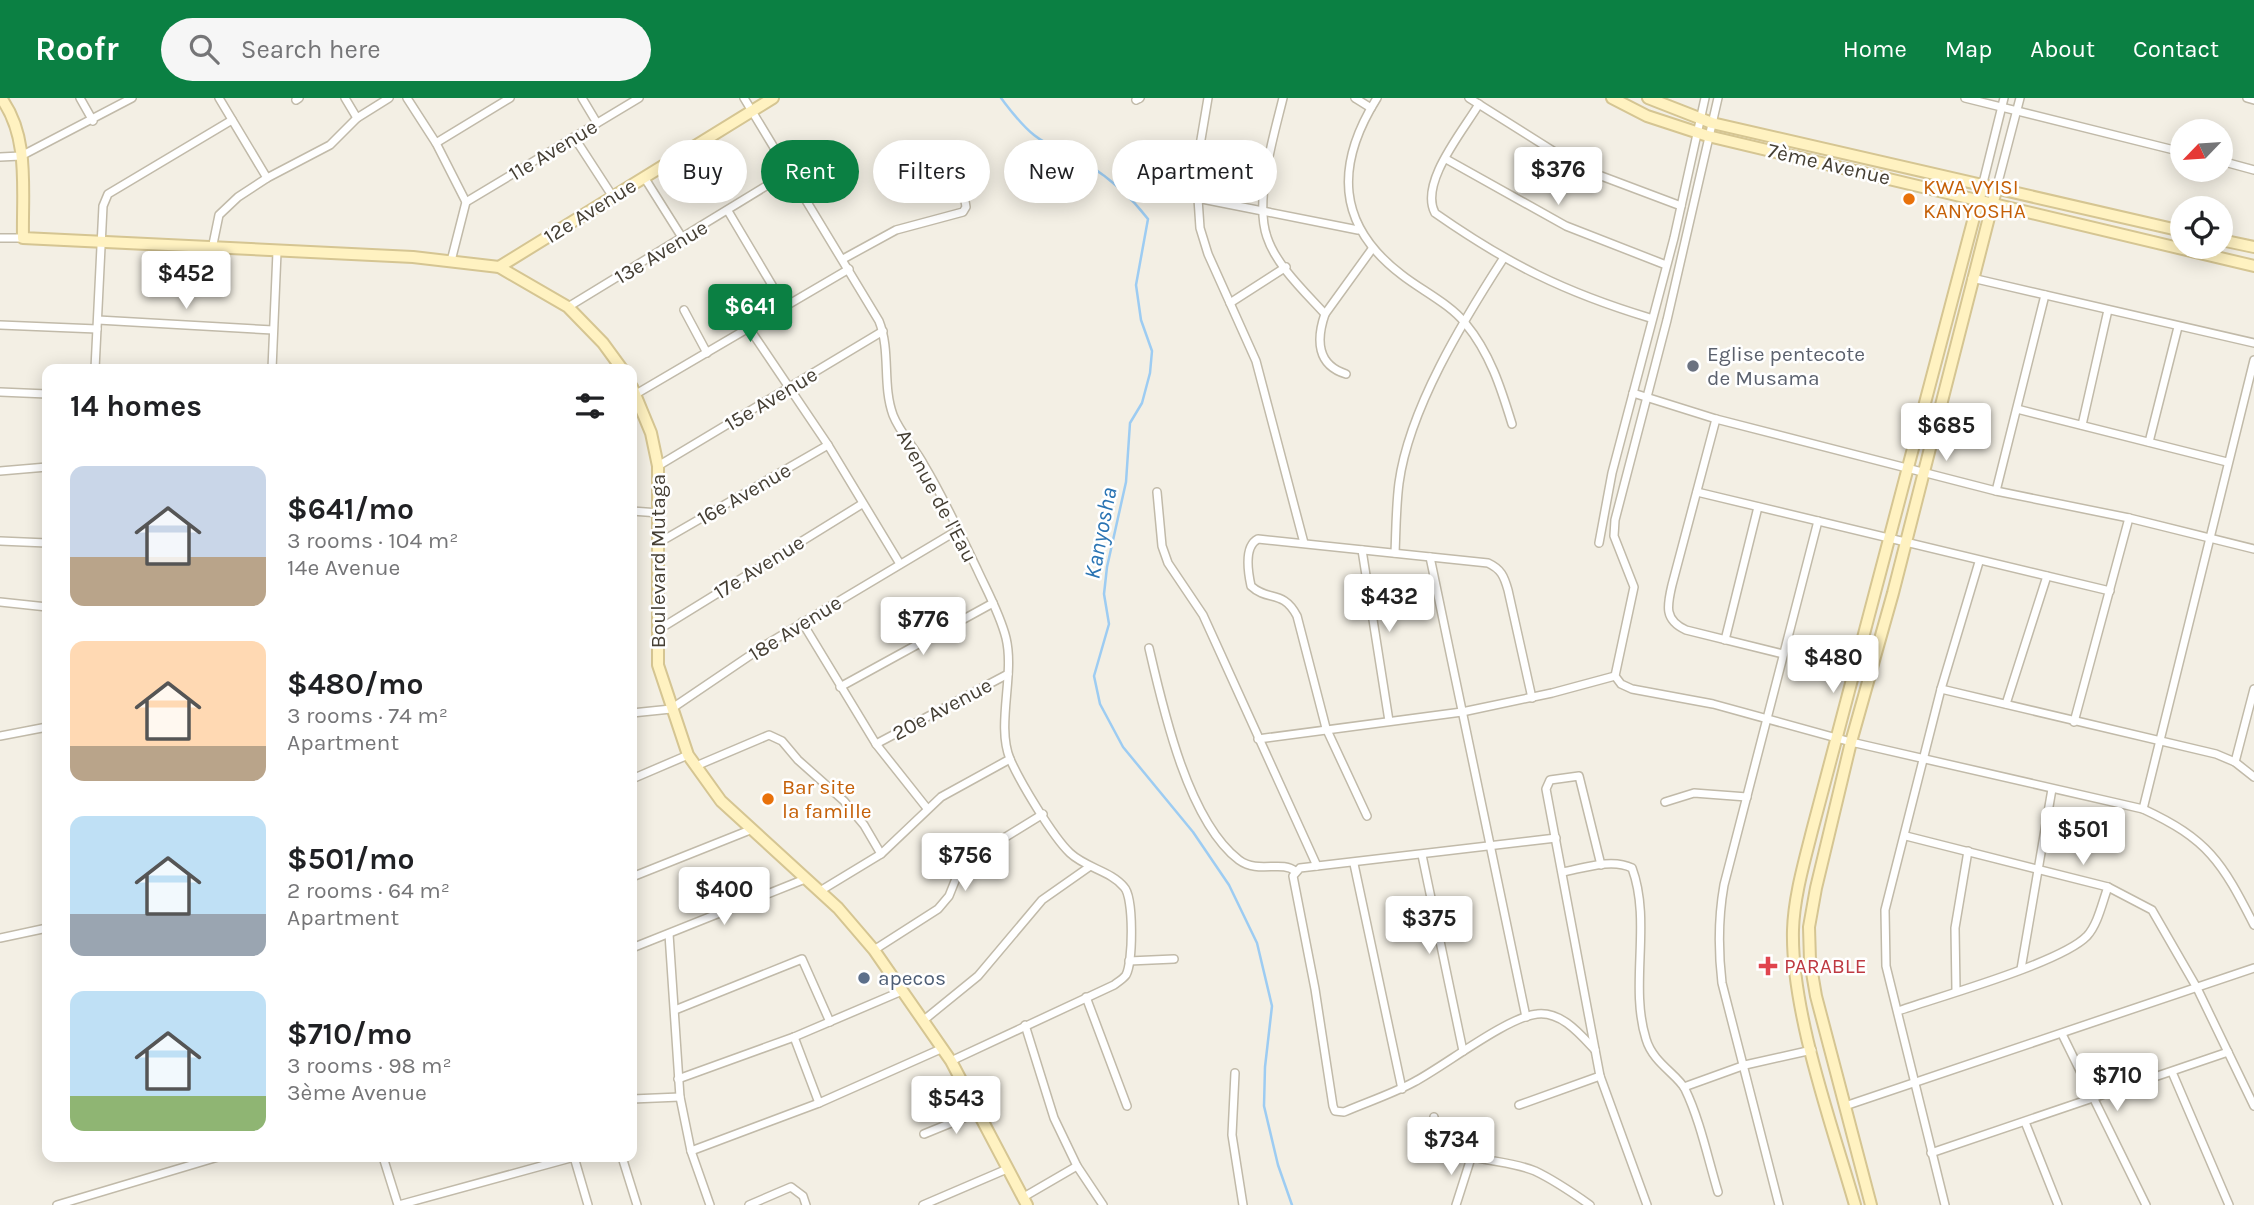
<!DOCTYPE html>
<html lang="en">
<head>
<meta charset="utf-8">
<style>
  :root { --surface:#fff; --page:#f6f6f6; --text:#202124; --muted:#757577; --accent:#0b8043 }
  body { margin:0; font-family:Karla,sans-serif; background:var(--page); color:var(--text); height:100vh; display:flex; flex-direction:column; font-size:26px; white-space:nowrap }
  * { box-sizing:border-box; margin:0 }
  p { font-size:23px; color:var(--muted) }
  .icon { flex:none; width:38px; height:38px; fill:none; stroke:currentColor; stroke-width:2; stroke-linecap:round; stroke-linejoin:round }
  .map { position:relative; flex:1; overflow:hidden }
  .drawer { position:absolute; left:42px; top:266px; width:595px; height:798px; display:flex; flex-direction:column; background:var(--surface); border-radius:14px; box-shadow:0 4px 18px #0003 }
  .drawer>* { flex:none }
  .hud { position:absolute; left:658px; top:42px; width:665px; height:63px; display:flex; gap:14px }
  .needle { width:46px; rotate:245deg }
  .controls { position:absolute; left:2170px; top:21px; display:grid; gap:14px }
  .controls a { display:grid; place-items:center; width:63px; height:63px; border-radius:50%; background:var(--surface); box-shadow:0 4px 18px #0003; font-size:35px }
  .price { position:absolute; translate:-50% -60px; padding:0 16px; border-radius:7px; background:#fff; color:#222; font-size:23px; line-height:46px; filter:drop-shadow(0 2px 4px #0008) }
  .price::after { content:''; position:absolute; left:50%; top:42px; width:21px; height:16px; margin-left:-10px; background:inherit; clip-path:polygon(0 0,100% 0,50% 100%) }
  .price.selected { background:var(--accent); color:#fff }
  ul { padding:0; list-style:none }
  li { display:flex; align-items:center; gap:21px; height:175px; padding:0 28px }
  li span { display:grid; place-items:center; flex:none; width:196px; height:140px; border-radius:14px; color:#555 }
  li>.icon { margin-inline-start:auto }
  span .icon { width:84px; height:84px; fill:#fffc; stroke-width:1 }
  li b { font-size:30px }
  h2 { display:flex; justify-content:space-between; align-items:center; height:84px; padding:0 28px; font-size:30px }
  .tag { padding:0 24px; border-radius:32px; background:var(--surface); box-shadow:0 4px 18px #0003; font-size:24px; line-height:63px }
  .tag.selected { background:var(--accent); color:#fff }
  header { display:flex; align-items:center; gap:42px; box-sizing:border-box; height:98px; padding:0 35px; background:var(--accent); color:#fff }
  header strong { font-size:33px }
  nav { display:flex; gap:38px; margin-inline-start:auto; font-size:24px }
  .search { width:490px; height:63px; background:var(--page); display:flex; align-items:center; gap:18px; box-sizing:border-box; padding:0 24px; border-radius:38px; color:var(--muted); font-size:26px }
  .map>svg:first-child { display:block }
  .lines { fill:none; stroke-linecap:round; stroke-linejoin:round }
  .stream { stroke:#9dccf2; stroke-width:2.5 }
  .street-casing { stroke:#c1baa9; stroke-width:10 }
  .secondary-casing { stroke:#d5c592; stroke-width:14 }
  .street { stroke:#fff; stroke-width:7 }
  .secondary { stroke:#fff2c1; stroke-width:10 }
  .food-dot { fill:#e8710a; stroke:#fff; stroke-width:2.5 }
  .worship-dot { fill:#6b7280; stroke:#fff; stroke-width:2.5 }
  .health-dot { fill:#e0444e; stroke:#fff; stroke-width:2.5 }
  .service-dot { fill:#5c6f8a; stroke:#fff; stroke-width:2.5 }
  .labels { text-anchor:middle; stroke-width:5; stroke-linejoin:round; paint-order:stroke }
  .street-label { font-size:21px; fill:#453f34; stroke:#fff }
  .food-label { font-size:21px; fill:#c56008; stroke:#fff; text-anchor:start }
  .worship-label { font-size:21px; fill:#5b616d; stroke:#fff; text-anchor:start }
  .health-label { font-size:21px; fill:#be3a42; stroke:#fff; text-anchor:start }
  .service-label { font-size:21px; fill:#4e5e75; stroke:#fff; text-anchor:start }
  .water-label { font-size:23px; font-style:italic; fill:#2a74b3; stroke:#fff }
</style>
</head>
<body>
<header>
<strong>Roofr</strong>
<div class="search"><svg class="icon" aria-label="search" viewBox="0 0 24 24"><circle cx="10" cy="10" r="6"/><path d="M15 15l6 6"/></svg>Search here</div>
<nav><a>Home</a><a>Map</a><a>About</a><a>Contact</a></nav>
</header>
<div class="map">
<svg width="2254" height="1107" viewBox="0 0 2254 1107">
  <rect width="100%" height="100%" fill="#f3efe4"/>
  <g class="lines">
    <path class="stream" d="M 1001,0 C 1011,13 1021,27 1034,37 C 1050,50 1070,55 1087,66 C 1111,81 1131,99 1148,121 L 1136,187 L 1141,222 L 1152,253 L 1150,275 L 1142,305 L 1130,325 L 1126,384 L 1107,469 L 1104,496 L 1109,526 L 1094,578 L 1100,606 L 1123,649 L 1193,734 L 1229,787 L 1257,845 L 1272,908 L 1265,969 L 1264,1008 L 1278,1067 L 1292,1107"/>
    <defs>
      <g id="street">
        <polyline points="80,0 93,23"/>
        <polyline points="219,0 267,80"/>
        <polyline points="345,0 357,20"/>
        <polyline points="407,0 436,45 466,104 451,163"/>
        <polyline points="582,0 597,25"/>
        <path d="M 744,0 L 879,223 C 891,253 882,287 893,317 C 900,335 915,350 924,367 C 944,400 960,436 977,471 C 987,493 1000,516 1006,540 C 1015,577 996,627 1010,661 C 1020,684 1053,739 1070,755 C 1086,770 1111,773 1124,789 C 1134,799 1133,864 1126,877 C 1123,881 1118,884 1114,887 L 951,963"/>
        <polyline points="1208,0 1196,71 1200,130 1208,156 1256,263 1304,445"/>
        <path d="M 1283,0 C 1274,37 1254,102 1267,139 C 1276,167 1305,194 1325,216 C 1316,242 1317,267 1346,276"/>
        <polyline points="1355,0 1371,10"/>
        <path d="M 1377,0 C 1335,67 1336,127 1402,177 C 1421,192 1450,206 1465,225 C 1490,255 1501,290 1512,326"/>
        <polyline points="1469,0 1580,70 1681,108"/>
        <path d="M 1718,0 L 1667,222 L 1615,422 L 1614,438 L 1634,489 L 1615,578 L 1621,586 L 1632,591 L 1713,606 L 1851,644 L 2143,711 C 2208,741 2222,764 2254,827"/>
        <polyline points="1965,0 2182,54"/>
        <polyline points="2247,0 2254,2"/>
        <polyline points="296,2 299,0"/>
        <polyline points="1136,2 1140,0"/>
        <path d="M 1479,6 C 1463,33 1419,85 1435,115 C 1508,166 1564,194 1650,220"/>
        <polyline points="574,39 613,99"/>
        <polyline points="436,45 510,0"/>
        <polyline points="0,59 21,58 132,0"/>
        <polyline points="1446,61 1566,128 1666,167"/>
        <polyline points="2221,63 2254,72"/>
        <polyline points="644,79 683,141"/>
        <polyline points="1982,89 2004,0"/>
        <polyline points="1996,92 2020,0"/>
        <polyline points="1197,100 1358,132"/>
        <polyline points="466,104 639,0"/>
        <polyline points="728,113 785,209"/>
        <polyline points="0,140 23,140"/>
        <polyline points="212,151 219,117 238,99 267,80 330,47 357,20 389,0"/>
        <polyline points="843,161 896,132 963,114 966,109 965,103 943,56"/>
        <polyline points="1972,180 2254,245"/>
        <polyline points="1230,205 1286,169"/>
        <polyline points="568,209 789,74"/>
        <polyline points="684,212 707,255"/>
        <polyline points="1325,216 1372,151"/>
        <polyline points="98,222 273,232"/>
        <polyline points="0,227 97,231"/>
        <polyline points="749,230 828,347 900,466"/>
        <polyline points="95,271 103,108 108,96 232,22"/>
        <polyline points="272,271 277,154"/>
        <polyline points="0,294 47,296"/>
        <polyline points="1633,295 1716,321 1996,393 2129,420 2254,451"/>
        <polyline points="636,296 849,171"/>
        <polyline points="2017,311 2227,364"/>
        <path d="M 1716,321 L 1672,487 C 1667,508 1664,522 1686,532 L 1783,556"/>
        <polyline points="2082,327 2108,212"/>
        <polyline points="2149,344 2178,229"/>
        <polyline points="658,368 883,233"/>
        <polyline points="0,373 47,369"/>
        <polyline points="1996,393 2045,197"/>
        <polyline points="1157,394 1162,448 1168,465 1203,517 1317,768"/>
        <polyline points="1697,394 2110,493"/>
        <polyline points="632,413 659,415"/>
        <polyline points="0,443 47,445"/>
        <polyline points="660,444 828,347"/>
        <polyline points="1599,445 1612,375 1674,140 1705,0"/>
        <polyline points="1362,452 1389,623"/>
        <path d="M 1395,455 C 1396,432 1396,408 1399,385 C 1409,311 1463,223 1503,161"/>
        <polyline points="1430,459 1526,919"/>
        <polyline points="0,504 47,509"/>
        <polyline points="802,524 876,646 926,709"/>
        <polyline points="658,532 862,406"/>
        <polyline points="1725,542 1758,409"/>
        <path d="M 1149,550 C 1163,611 1188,723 1239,762 C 1258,776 1282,762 1295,773"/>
        <polyline points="840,589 993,505"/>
        <polyline points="1941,591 2216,656 2235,664 2254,679"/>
        <polyline points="2006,606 2047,478"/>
        <polyline points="632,615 671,611 767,546 958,432"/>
        <polyline points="2074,624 2129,420"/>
        <polyline points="0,638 47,629"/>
        <polyline points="1258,641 1462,614 1552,595 1615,578"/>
        <polyline points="876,646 1008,576"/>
        <polyline points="2235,664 2254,591"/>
        <polyline points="696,668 769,637 782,643 798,662 844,703 864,727 881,756"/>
        <polyline points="632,681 688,657"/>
        <polyline points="1665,704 1694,695 1747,699"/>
        <polyline points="2143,711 2254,262"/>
        <path d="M 1367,718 L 1326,630 L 1297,518 C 1283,491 1268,504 1251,488 C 1248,474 1244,448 1258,441 L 1488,465 C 1501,471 1504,478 1508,492 L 1532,600"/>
        <polyline points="1906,738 2108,789 2152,812 2197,890 2254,1008"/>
        <path d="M 1556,740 L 1300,770 L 1293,778 L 1315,891 L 1333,1008 L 1335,1013 L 1344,1014 C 1367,1004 1392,996 1414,984 C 1443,969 1507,919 1537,916 C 1561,913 1580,936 1595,952"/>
        <polyline points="1422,757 1463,953"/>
        <polyline points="1354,766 1402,991"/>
        <polyline points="1601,767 1579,678 1550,682 1546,691 1600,978 1647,1107"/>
        <path d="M 1563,774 C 1584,770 1612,760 1632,770 C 1652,824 1629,887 1646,941 C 1653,965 1677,976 1685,991 C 1700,1022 1708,1061 1718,1094"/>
        <polyline points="632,779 750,732"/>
        <polyline points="820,793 881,756 941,699 1010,661"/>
        <polyline points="669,836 680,999 691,1053 710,1107"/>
        <polyline points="0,840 47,830"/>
        <polyline points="632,850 805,781"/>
        <polyline points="874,852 938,811 949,798 957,778 978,756 1043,716"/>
        <polyline points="1129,863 1174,861"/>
        <polyline points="2021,871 2052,691"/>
        <polyline points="1956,892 1955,830 1968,753"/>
        <polyline points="1086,899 1127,1008"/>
        <polyline points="675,912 802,861 830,924"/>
        <path d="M 1898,913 C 1938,899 2061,865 2087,838 C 2098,826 2102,805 2108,789"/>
        <polyline points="924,922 978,878 1042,802 1089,769"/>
        <polyline points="1025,927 1054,1020 1077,1068 1103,1107"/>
        <polyline points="2062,936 2146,1107"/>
        <polyline points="794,939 819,1005"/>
        <polyline points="2172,974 2229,1107"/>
        <polyline points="1235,975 1232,1037 1243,1107"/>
        <polyline points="678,981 794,939 902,893"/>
        <polyline points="1684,989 1745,967 1812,952"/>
        <polyline points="632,1001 680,999"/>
        <polyline points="1519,1007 1600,978"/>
        <polyline points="1845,1008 2254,870"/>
        <path d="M 1434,1019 C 1442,1069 1498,1057 1535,1073 C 1554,1082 1573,1095 1590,1107"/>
        <polyline points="2025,1024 2058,1107"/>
        <polyline points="924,1036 978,1014"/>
        <polyline points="691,1053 819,1005 943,950"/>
        <polyline points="1931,1055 2228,954"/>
        <polyline points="383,1059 398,1107"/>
        <polyline points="574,1059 588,1107"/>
        <polyline points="622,1059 637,1107"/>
        <polyline points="1022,1100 1077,1068"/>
        <polyline points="57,1107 218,1059"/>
        <polyline points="399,1107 574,1059"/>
        <polyline points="749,1107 791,1089 803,1098 806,1107"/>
        <polyline points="923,1107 1007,1071"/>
        <polyline points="1456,1107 1471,1060"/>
        <path d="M 1779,1107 L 1722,885 C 1718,851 1718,821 1724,787 L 1818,423"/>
        <polyline points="1945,1107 1886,868 1885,812 1941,591 1979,464"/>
      </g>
      <g id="secondary">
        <path d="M 1,0 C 30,39 22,93 23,140 L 413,159 L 499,169 L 568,209 L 603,245 L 622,271"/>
        <polyline points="1612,0 1647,18 1708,38 2254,168"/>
        <polyline points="1648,0 1712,25 2182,133"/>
        <polyline points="2221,142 2254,149"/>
        <polyline points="499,169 773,0"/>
        <polyline points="632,289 651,335 658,368 658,567 688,657 721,703 838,810 874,852 951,963 1027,1107"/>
        <path d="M 1855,1107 C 1832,1027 1791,914 1793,832 C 1794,799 1804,765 1812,733 L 1982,89"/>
        <polyline points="1871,1107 1816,898 1810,863 1809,829 1816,790 1851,644 1893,495 1996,92"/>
      </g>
    </defs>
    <use href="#street" class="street-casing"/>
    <use href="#secondary" class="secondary-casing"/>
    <use href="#street" class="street"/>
    <use href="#secondary" class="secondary"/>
  </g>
  <g class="food-dot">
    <circle cx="1909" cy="101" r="7"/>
    <circle cx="768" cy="701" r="7"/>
  </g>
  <circle class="worship-dot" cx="1693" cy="268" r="7"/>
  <path class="health-dot" d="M1764.5 857.5h7v7h7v7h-7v7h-7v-7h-7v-7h7z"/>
  <circle class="service-dot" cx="864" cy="880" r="7"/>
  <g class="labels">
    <g class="street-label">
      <text transform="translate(553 52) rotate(-31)" y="7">11e Avenue</text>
      <text transform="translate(1829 66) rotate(13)" y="7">7ème Avenue</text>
      <text transform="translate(590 113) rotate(-32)" y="7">12e Avenue</text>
      <text transform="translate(661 154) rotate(-31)" y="7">13e Avenue</text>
      <text transform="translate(771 301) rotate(-31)" y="7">15e Avenue</text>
      <text transform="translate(744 396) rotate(-30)" y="7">16e Avenue</text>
      <text transform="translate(937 398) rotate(62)" y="7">Avenue de l'Eau</text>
      <text transform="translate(658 463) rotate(-90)" y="7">Boulevard Mutaga</text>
      <text transform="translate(759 469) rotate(-32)" y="7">17e Avenue</text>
      <text transform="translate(795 530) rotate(-32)" y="7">18e Avenue</text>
      <text transform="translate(942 611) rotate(-28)" y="7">20e Avenue</text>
    </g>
    <g class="food-label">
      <text x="1923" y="96">KWA VYISI<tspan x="1923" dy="24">KANYOSHA</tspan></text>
      <text x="782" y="696">Bar site<tspan x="782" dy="24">la famille</tspan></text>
    </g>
    <g class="worship-label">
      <text x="1707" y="263">Eglise pentecote<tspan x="1707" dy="24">de Musama</tspan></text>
    </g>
    <g class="health-label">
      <text x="1784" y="875">PARABLE</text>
    </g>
    <g class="service-label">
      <text x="878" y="887">apecos</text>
    </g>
    <g class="water-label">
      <text transform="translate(1100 435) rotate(-79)" y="8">Kanyosha</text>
    </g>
  </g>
</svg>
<div class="controls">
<a><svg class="needle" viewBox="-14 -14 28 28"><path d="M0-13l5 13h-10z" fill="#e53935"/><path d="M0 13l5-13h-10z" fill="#757577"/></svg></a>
<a><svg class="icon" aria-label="locate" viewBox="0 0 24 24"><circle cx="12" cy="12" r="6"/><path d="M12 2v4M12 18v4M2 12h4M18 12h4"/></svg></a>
</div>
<b class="price" style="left:1558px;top:109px">$376</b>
<b class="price" style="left:186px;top:213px">$452</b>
<b class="price selected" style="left:750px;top:246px">$641</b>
<b class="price" style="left:1946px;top:365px">$685</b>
<b class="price" style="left:1389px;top:536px">$432</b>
<b class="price" style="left:923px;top:559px">$776</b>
<b class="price" style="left:1833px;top:597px">$480</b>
<b class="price" style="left:2083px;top:769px">$501</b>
<b class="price" style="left:965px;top:795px">$756</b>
<b class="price" style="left:724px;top:829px">$400</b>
<b class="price" style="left:1429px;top:858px">$375</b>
<b class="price" style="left:2117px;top:1015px">$710</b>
<b class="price" style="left:956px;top:1038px">$543</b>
<b class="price" style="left:1451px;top:1079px">$734</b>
<div class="hud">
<a class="tag">Buy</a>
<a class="tag selected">Rent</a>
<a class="tag">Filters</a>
<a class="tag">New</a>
<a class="tag">Apartment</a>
</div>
<section class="drawer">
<h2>14 homes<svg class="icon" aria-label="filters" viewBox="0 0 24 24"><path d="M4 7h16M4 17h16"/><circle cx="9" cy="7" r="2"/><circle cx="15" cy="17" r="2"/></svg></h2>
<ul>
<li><span style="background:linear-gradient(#c9d6e8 65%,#b9a48a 0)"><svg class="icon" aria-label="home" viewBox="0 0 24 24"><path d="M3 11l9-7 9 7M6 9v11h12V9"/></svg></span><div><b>$641/mo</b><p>3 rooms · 104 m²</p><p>14e Avenue</p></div></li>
<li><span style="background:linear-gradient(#ffd9b3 75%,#b9a48a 0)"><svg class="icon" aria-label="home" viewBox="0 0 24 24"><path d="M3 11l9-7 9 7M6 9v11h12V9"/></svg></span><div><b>$480/mo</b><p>3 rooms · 74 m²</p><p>Apartment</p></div></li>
<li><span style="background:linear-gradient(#bfe0f5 70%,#9aa5b1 0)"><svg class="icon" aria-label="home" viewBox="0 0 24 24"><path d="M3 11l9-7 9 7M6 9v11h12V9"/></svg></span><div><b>$501/mo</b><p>2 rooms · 64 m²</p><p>Apartment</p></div></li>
<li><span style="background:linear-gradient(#bfe0f5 75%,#8fb573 0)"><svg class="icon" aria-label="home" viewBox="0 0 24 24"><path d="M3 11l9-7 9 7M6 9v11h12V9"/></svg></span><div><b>$710/mo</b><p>3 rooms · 98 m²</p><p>3ème Avenue</p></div></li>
</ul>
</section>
</div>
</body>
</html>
